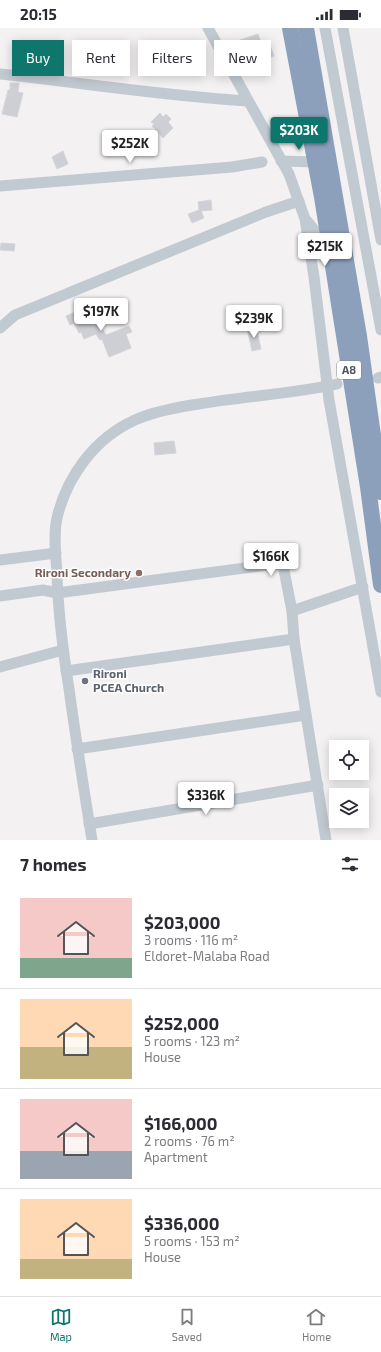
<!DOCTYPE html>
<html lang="en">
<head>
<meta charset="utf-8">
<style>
  :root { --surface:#fff; --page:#f7f7f7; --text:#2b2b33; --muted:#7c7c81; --line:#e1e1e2; --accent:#0f766e }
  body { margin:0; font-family:"Exo 2",sans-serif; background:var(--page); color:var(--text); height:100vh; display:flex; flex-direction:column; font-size:15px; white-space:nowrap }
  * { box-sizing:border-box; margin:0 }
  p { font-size:13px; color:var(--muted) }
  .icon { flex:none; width:22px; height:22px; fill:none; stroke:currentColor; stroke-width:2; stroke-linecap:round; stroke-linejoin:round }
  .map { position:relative; height:812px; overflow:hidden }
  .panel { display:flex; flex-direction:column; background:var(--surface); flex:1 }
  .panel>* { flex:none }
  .hud { position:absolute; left:12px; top:12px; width:357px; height:36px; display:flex; gap:8px }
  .controls { position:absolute; left:329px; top:712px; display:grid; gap:8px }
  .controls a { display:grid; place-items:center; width:40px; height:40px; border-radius:0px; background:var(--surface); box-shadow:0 2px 10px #0003; font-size:20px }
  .price { position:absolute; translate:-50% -34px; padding:0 9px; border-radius:4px; background:#fff; color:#222; font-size:13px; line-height:26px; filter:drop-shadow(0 1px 2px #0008) }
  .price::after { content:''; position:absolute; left:50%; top:24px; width:12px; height:9px; margin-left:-6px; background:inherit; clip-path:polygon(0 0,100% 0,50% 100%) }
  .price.on { background:var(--accent); color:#fff }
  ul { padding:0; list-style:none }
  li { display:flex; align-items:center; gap:12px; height:100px; padding:0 20px }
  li+li { border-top:1px solid var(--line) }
  li span { display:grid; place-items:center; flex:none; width:112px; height:80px; border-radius:0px; color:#555 }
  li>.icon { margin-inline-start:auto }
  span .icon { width:48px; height:48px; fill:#fffc; stroke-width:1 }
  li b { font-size:17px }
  h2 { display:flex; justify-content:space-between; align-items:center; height:48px; padding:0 20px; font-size:17px }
  .tag { padding:0 14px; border-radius:0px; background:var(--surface); box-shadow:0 2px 10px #0003; font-size:14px; line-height:36px }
  .tag.on { background:var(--accent); color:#fff }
  .status { display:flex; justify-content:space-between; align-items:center; height:28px; padding:0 20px; background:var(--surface); direction:ltr }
  .status svg { height:11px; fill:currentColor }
  .menu { display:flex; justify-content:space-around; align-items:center; height:56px; border-top:1px solid var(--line); background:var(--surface); font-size:11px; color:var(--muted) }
  .menu a { display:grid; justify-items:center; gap:2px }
  .menu .on { color:var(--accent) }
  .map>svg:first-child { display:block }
  .building { fill:#cecfd4; stroke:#d5d6db }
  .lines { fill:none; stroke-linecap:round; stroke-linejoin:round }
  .minor { stroke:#c2cad1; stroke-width:11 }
  .highway { stroke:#8ca0bb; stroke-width:16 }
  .education-dot { fill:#8d6e63; stroke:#fff; stroke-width:1.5 }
  .worship-dot { fill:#6b7280; stroke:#fff; stroke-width:1.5 }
  .labels { text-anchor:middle; stroke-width:3; stroke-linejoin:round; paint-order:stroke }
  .shield { fill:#fff; stroke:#80868d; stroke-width:1 }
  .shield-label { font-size:11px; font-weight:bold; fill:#4a525c }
  .education-label { font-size:12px; font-weight:bold; fill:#785e54; stroke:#fff; text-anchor:end }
  .worship-label { font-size:12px; font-weight:bold; fill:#5b616d; stroke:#fff; text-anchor:start }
</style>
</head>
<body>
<div class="status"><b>20:15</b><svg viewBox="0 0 49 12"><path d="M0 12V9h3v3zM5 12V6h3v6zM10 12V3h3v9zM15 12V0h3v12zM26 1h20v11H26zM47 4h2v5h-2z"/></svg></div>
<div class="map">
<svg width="381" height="812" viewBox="0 0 381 812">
  <rect width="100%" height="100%" fill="#f3f1f1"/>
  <g class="building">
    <polygon points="258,6 263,20 270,17 274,28 245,39 237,13"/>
    <polygon points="10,55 19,55 18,64 23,65 17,89 2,86 8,62 10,62"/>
    <polygon points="160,85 163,89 166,86 171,91 168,94 173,100 163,110 152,98 154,96 151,94"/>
    <polygon points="63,123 68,136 57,141 52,129"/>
    <polygon points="211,172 212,182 201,183 204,190 192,195 188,186 199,182 198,174"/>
    <polygon points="1,215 15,216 14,223 0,222"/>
    <polygon points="80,282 82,287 91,282 106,307 129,298 132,304 126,306 131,320 109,329 102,311 100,312 96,306 84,311 81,304 79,305 74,295 70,297 66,288"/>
    <polygon points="256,299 261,321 252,323 247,300"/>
    <polygon points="174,413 176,425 155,427 154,415"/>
  </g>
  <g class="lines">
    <g class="minor">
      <polyline points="208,0 289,146 305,191 314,249 329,372 381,664"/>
      <polyline points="325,0 381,302"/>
      <polyline points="343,0 381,212"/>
      <path d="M 0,46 C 83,55 165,68 248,73"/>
      <polyline points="281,133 316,134"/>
      <polyline points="0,158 232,139 262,134"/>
      <polyline points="307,193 330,222"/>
      <polyline points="0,300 15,287 266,184 299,173"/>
      <polyline points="378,350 381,349"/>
      <polyline points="0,532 56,525"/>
      <polyline points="0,568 43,562 57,565 275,536 283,537 292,583 294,611 326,812"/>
      <polyline points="292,583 363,559"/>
      <polyline points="0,639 63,622"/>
      <polyline points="66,643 294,611"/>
      <polyline points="77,721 306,687"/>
      <polyline points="89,796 318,757"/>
      <path d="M 92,812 C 84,762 76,712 69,661 C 63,623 58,585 57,546 C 56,528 53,507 57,490 C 67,448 95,410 135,392 C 155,383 178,379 199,376 C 245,368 292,366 337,356"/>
    </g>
    <g class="highway">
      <polyline points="290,0 322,169 368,459 381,557"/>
      <polyline points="306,0 359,308 381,464"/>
    </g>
  </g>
  <circle class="education-dot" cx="139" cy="545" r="4"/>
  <circle class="worship-dot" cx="85" cy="653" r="4"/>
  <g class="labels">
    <rect class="shield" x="337" y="333" width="24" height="18" rx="3"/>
    <g class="shield-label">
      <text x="349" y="346">A8</text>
    </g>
    <g class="education-label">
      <text x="131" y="549">Rironi Secondary</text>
    </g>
    <g class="worship-label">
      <text x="93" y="650">Rironi<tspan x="93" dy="14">PCEA Church</tspan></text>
    </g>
  </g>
</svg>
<div class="controls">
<a><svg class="icon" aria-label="locate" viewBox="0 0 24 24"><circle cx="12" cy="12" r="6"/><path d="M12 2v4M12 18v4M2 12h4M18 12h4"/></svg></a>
<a><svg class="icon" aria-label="layers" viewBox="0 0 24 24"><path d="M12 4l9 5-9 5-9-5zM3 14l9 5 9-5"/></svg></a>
</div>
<b class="price on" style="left:299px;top:123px">$203K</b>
<b class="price" style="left:130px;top:136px">$252K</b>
<b class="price" style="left:325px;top:239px">$215K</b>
<b class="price" style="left:101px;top:304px">$197K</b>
<b class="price" style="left:254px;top:311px">$239K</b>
<b class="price" style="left:271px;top:549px">$166K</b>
<b class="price" style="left:206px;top:788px">$336K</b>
<div class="hud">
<a class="tag on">Buy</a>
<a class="tag">Rent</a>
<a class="tag">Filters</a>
<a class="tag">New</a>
</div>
</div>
<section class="panel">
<h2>7 homes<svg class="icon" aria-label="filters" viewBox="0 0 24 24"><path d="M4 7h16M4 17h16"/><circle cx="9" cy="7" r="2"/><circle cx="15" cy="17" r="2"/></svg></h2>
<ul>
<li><span style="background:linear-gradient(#f6c9c9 75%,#7fa58c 0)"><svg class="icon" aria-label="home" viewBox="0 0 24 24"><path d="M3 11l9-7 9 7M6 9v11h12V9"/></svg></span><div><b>$203,000</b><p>3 rooms · 116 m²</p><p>Eldoret-Malaba Road</p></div></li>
<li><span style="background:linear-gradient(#ffd9b3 60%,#c2b280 0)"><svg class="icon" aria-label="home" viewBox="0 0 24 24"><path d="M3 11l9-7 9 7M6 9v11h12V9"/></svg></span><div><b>$252,000</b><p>5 rooms · 123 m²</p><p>House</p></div></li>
<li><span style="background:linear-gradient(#f6c9c9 65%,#9aa5b1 0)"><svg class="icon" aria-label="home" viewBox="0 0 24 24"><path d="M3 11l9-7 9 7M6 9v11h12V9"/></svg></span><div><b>$166,000</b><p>2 rooms · 76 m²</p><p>Apartment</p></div></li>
<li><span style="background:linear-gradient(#ffd9b3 75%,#c2b280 0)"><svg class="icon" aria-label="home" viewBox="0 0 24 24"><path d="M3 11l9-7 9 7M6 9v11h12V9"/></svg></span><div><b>$336,000</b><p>5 rooms · 153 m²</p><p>House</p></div></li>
</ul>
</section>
<nav class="menu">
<a class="on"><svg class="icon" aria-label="map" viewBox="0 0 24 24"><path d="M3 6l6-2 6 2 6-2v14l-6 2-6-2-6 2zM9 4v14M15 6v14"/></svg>Map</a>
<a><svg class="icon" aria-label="saved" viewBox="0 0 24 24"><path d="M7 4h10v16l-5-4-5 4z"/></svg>Saved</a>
<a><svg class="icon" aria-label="home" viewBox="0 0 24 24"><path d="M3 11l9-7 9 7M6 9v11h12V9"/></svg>Home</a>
</nav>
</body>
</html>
